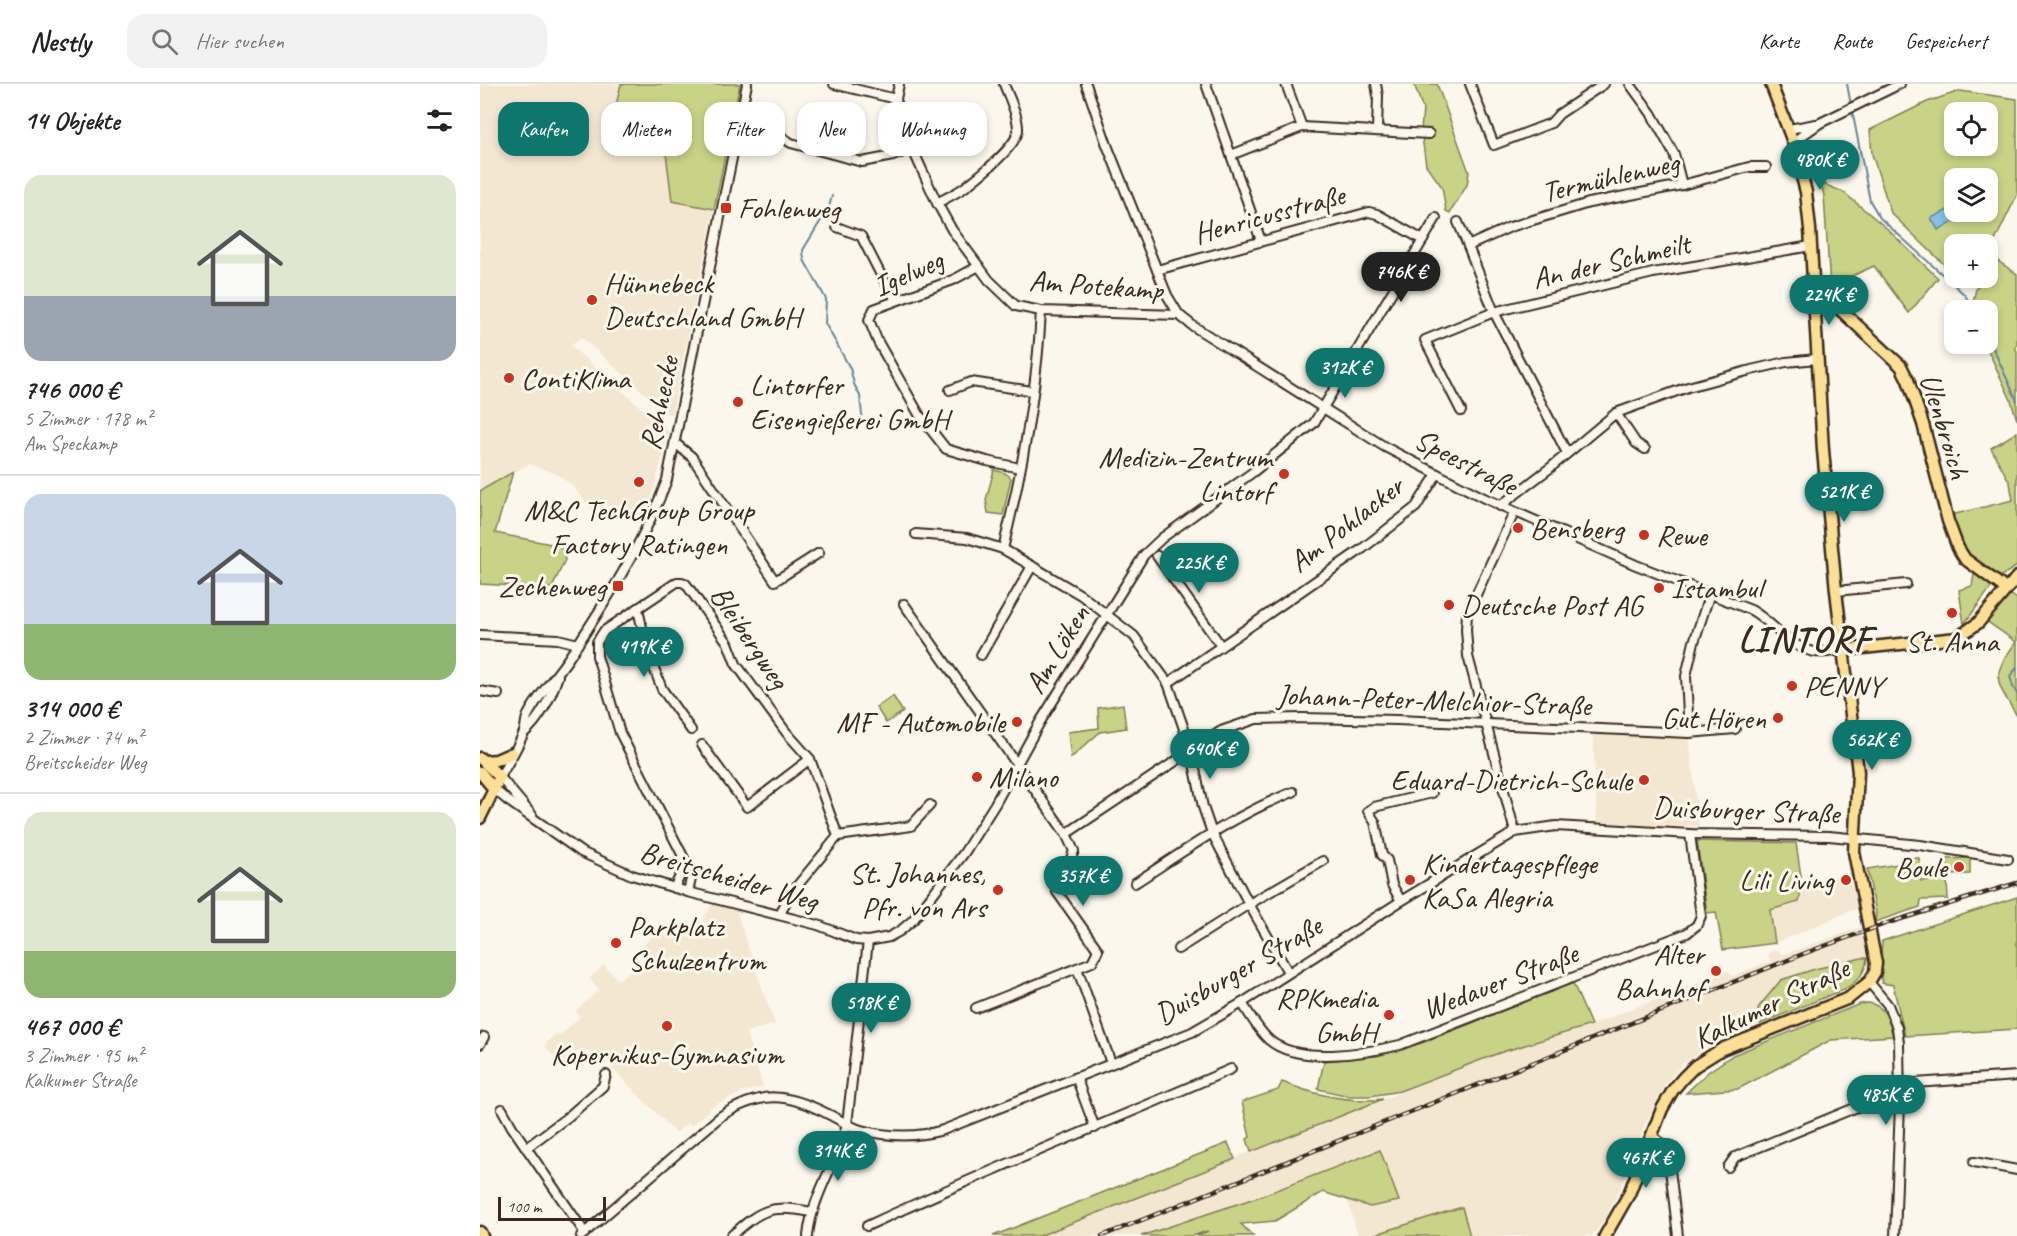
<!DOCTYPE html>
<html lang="de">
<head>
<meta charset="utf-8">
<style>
  :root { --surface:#fff; --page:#f2f2f2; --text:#222; --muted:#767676; --line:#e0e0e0; --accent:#0f766e }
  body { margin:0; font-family:Caveat,sans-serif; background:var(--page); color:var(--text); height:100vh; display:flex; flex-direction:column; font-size:22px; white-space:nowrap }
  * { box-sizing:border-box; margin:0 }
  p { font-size:20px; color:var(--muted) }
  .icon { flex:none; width:33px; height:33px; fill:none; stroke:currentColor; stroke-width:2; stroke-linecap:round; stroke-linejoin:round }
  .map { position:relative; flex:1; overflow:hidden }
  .side { display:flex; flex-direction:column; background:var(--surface); width:480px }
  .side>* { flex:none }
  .banner { position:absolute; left:18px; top:18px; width:570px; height:54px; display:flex; gap:12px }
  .fabs { position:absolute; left:1464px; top:18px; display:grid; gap:12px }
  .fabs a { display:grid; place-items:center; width:54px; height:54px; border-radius:12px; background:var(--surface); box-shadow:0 3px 9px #0003; font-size:30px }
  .scale { position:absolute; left:18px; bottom:15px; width:108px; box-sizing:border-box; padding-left:6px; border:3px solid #3b2a1e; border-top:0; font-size:16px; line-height:21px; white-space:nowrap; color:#3b2a1e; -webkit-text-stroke:4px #fbf7ec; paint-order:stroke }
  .price { position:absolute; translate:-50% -51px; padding:0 14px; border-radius:21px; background:var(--accent); color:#fff; font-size:20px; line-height:39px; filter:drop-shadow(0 2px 3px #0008) }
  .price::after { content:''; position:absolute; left:50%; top:36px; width:18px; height:14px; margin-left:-9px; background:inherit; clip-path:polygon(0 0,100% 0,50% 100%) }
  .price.active { background:#222; color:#fff }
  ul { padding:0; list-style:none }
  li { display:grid; align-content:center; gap:12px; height:318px; padding:0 24px }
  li+li { border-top:2px solid var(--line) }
  li span { display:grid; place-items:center; height:186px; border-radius:18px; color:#555 }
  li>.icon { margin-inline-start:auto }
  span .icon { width:108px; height:108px; fill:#fffc; stroke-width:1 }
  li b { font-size:26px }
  h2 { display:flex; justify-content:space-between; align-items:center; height:72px; padding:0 24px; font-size:26px }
  .pill { padding:0 21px; border-radius:18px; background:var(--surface); box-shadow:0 3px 9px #0003; font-size:21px; line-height:54px }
  .pill.active { background:var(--accent); color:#fff }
  header { display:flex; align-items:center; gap:36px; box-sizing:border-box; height:84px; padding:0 30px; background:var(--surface); border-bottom:2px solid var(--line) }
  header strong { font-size:28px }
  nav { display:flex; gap:33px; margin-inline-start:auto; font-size:21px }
  .search { width:420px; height:54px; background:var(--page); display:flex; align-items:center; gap:15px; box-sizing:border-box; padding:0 21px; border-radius:18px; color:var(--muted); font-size:22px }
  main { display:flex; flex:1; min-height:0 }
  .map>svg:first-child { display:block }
  .built { fill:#f4e7d2 }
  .green { fill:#c8d387; stroke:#827e52; stroke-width:1.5; fill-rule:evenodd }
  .water { fill:#85c1e5; stroke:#678595; stroke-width:1.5 }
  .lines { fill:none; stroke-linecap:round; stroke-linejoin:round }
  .stream { stroke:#678595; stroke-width:2 }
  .minor-casing { stroke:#3b2a1e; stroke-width:12 }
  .major-casing { stroke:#3b2a1e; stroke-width:15 }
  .minor { stroke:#fbf7ec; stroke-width:8 }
  .major { stroke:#fbdf96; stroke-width:10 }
  .rail-casing { stroke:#3b2a1e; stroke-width:4.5 }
  .rail { stroke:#fbf7ec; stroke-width:2; stroke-dasharray:7; stroke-linecap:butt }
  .poi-dot { fill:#c8321e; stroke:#fbf7ec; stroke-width:2 }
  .labels { text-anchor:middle; stroke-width:6; stroke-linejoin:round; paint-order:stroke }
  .street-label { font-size:30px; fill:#3b2a1e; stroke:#fbf7ec }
  .poi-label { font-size:30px; fill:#3b2a1e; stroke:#fbf7ec; text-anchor:start }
  .district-label { font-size:36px; font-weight:bold; letter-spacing:1.5px; fill:#3b2a1e; stroke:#fbf7ec }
</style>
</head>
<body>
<header>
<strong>Nestly</strong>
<div class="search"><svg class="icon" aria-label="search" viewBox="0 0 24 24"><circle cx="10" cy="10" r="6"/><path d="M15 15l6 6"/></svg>Hier suchen</div>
<nav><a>Karte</a><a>Route</a><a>Gespeichert</a></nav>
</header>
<main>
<section class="side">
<h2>14 Objekte<svg class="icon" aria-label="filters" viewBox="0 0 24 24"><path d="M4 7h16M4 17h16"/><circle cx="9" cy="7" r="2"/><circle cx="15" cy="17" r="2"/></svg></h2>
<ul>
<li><span style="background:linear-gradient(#dfe7d0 65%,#9aa5b1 0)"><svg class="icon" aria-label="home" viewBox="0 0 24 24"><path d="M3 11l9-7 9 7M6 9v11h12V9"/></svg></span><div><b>746 000 €</b><p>5 Zimmer · 178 m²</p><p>Am Speckamp</p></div></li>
<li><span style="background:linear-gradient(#c9d6e8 70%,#8fb573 0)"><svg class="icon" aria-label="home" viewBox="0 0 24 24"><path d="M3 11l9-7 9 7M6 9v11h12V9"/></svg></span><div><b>314 000 €</b><p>2 Zimmer · 74 m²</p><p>Breitscheider Weg</p></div></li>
<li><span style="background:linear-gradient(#dfe7d0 75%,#8fb573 0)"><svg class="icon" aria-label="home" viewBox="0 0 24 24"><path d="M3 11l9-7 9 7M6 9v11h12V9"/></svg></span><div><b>467 000 €</b><p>3 Zimmer · 95 m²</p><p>Kalkumer Straße</p></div></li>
</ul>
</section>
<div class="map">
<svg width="1537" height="1152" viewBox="0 0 1537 1152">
  <rect width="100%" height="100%" fill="#fbf7ec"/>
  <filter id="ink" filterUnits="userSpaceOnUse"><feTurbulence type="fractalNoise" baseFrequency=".0167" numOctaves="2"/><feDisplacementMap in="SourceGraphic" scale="12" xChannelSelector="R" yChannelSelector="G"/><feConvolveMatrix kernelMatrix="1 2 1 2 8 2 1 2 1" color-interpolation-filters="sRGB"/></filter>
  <g filter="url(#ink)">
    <g class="built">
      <polygon points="0,0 141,0 129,56 187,69 192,117 234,125 192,329 188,330 101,253 91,262 189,348 173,409 165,430 125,422 114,429 92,401 76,390 49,380 0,407"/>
      <polygon points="1113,650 1209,653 1219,743 1117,739"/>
      <polygon points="1369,790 1378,824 1295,859 1290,826 1319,818 1322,799"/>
      <polygon points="233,819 256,826 277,890 295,940 266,948 283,1003 263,1008 233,1022 211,1042 207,1039 196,1049 120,972 106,967 99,967 81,982 66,963 67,958 77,949 79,952 100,933 95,927 119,906 109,895 124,881 138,896 168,873 165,867 165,859 174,851 181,849 199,854 213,853"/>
      <polygon points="1381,843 1387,874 1335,885 1278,924 1280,940 1242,954 1202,980 1185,1001 1165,1040 1140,1105 1124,1137 1112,1152 878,1152 863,1099 781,1112 661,1152 559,1152 1019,969 1111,941 1248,887 1252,892 1290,877 1288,869 1298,865 1302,871"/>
    </g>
    <g class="green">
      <polygon points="141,0 260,0 234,125 192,117 186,69 128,56"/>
      <polygon points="934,0 957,0 989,88 987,101 970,129 966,127 962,103 946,81 941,46 943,25"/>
      <path d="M 1480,7 L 1537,15 L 1537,111 L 1508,171 L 1508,160 L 1474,160 L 1474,190 L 1411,129 L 1392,70 L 1390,46 L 1447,18 ZM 1474,28 L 1508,28 L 1508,62 L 1474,62 ZM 1474,94 L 1508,94 L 1508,128 L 1474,128 Z"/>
      <polygon points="482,21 487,44 470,48 465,25"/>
      <polygon points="1341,99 1363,108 1404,142 1458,194 1429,229 1394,182 1350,202 1344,112"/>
      <polygon points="1512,173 1537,190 1537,260 1535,264 1537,267 1537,336 1531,316 1505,260 1508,260 1508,226 1491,226 1496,205 1502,194 1508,194 1508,181"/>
      <path d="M 1537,348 L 1537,482 L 1518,494 L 1484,540 L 1479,506 L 1492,502 L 1496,478 C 1483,464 1476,451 1471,431 L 1533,416 L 1530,399 L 1511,364 Z"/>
      <polygon points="514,386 525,389 531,394 523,431 508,429 506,416"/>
      <polygon points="33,388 15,449 81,462 85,476 72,504 0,500 0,407"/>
      <path d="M 1529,509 L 1537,515 L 1537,632 C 1515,596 1510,594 1536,558 L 1505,536 Z"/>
      <polygon points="413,612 423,628 406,639 396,623"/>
      <polygon points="643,620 646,644 620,648 591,674 588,648 619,644 618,624"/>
      <polygon points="1217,757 1316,759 1322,799 1319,818 1290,826 1295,859 1243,866 1236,828 1227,829"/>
      <polygon points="1430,774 1439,774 1441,797 1467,796 1468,815 1441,816 1440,823 1395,838 1396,828 1387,785 1430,778"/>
      <polygon points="1490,774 1490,790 1468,791 1467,775"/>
      <polygon points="1537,813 1537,945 1425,952 1413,901 1402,899 1400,887 1402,857"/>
      <path d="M 1382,874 L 1387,874 C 1386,888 1378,897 1367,904 L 1280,940 L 1278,924 L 1301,896 L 1335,885 Z"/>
      <polygon points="1093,899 1111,941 1019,969 920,1007 890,1012 869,1012 838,1005 844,977 897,972 942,959"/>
      <path d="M 1389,919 C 1407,923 1408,936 1413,952 L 1351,956 L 1258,1005 L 1206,1009 L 1228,988 L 1253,971 L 1380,920 Z"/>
      <path d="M 802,998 C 835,1011 868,1019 903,1015 L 771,1068 L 767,1055 L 770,1053 L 762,1018 L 798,1006 Z"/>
      <polygon points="748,1059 755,1075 559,1152 513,1152"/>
      <polygon points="900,1066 919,1117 890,1123 843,1108 795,1137 761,1140 773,1152 717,1152 728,1147 712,1152 661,1152 781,1112"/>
      <polygon points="982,1123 990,1152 890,1152"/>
    </g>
    <polygon class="water" points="1474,123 1474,128 1478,128 1482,134 1458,146 1451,134"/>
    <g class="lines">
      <g class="stream">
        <polyline points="1367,0 1371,21"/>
        <polyline points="1372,26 1390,117 1400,134 1484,210 1495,226"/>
        <polyline points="352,112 349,123 323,166 324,176 346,215 345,239 370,284 374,300 380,312 382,331"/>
        <polyline points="1508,253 1537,317"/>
        <polyline points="1537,584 1530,592 1533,603 1537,610"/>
      </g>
      <defs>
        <g id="minor">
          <polyline points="354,0 416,15"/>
          <polyline points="419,0 416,15 419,35 457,119 472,146 509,196 536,222 561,227 699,231"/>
          <path d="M 606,0 L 627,61 L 687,211 L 699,231 L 713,242 L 905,363 L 1004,414 L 1156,481 L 1271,526 C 1293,538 1309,564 1335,568 C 1344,569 1355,567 1364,566"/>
          <polyline points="726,0 781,157"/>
          <polyline points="806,0 822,43"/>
          <polyline points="896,0 898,12 897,46"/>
          <polyline points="990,0 1014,61 1071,39 1079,30 1124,0"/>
          <polyline points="1150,0 1171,29 1194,70 1202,101"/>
          <polyline points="1309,45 1336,40"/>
          <polyline points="302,53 311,59 382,78 413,72 431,65"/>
          <polyline points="1313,58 1340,39 1420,0"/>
          <polyline points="751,71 822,43 949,50"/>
          <path d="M 457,119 C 466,114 477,109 485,103 C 498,93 539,61 538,45 C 538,30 529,14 524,0"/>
          <polyline points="978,138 988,162 1030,143 1109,119 1202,101 1269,83 1286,83"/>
          <polyline points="357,143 381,152 402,193 416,216"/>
          <polyline points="988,162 1014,228 1087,369"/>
          <polyline points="499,182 473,196 394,225 389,236 398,258 440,332 466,365 507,377 540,384"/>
          <polyline points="677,186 889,128 897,130 943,156"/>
          <polyline points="470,306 491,298 552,307"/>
          <polyline points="981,327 945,256 1014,228 1173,189 1331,162"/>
          <polyline points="1136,329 1156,359 1165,365"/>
          <polyline points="195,359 212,373 295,497 339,469"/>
          <polyline points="1020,422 1070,384 1136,329 1208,303 1271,286 1306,278 1337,275"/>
          <polyline points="1034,429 987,530 986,545 988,572 1035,748"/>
          <polyline points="436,450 487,454 523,465 601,511 654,552 688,599 711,665 723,723 732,749 769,820 808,888"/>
          <path d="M 523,465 C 542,387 557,307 561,227"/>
          <polyline points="677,472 741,562"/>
          <polyline points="1356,507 1426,500"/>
          <polyline points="424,520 586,750 594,767 577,808 618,866 612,878 597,884 631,979"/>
          <polyline points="158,525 167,566 182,605 211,646"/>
          <polyline points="0,551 78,555 98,560"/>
          <polyline points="501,571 552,482"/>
          <polyline points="688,599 882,465 936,423 957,390"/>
          <polyline points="0,607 18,610"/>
          <path d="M 44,649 C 61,634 71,613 78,592"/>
          <polyline points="1209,649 1206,592 1214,558 1230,509"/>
          <polyline points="222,661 267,723 330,675"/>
          <polyline points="14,705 27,716 101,768 152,791 208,808 338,841 376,856 388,857 409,853 420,847 433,836 484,769 515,720 560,638 664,471 682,454 773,388 834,339 956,134"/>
          <path d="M 52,731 L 20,693 C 28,679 38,663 44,648 C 46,643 45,636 48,631 C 59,610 75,594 88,575 C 126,518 163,460 187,396 L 267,0"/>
          <polyline points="586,750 741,647 776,635 823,634 917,636 1209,649 1255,645"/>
          <polyline points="358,752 431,742 450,721"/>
          <path d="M 655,799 C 706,766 756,730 813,708"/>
          <polyline points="194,804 200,792 202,773"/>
          <polyline points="208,808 211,795 209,784 140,649 117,572 117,558 124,547 197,498 202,498 206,500 248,559 256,580 306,648 330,675 358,752 308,813 300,831"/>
          <polyline points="921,817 912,801 907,776 902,771 895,738 888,727 894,723 952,709"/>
          <polyline points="698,865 769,820 843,777"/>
          <polyline points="1389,898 1408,921 1417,944 1419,959 1420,1020 1415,1152"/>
          <path d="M 762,919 C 770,931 778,946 789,956 C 818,981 886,969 920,961 L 1207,849 L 1217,841 L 1221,832 L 1210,750"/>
          <polyline points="496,924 597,884"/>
          <polyline points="0,960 4,953"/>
          <polyline points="596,993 615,1044"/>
          <polyline points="1420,1000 1537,992"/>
          <polyline points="22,1025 32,1043 105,1149"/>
          <polyline points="1172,1052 1183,1060 1188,1069 1198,1152"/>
          <polyline points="46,1064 89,1032 123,1002 126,991"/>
          <polyline points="1494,1078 1537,1086"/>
          <polyline points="1248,1083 1255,1073 1377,1023 1395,1020 1420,1020"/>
          <path d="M 387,1142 C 507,1086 630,1038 751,985"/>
          <path d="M 101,1152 L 241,1032 C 281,1006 307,1009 348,1030 C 359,1035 370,1043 381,1046 C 409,1053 436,1054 463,1046 L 712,948 L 762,919 L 921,817 L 1035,748 L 1076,742 L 1210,750 L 1349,752 L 1440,761 L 1528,775"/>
          <path d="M 251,1152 C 282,1125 290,1120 331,1128"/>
          <path d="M 328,1152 C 332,1111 357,1079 367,1040 L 388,857"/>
        </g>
        <g id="major">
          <polyline points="1333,210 1354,220 1421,282 1428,296 1443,340 1468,437 1478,464 1485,475 1526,505"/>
          <polyline points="1364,566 1477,554 1498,539 1537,493"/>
          <polyline points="0,674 20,693 0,734"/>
          <polyline points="4,677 16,676 32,669"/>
          <polyline points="0,688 14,705"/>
          <polyline points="0,1148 2,1152"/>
          <polyline points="1125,1152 1149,1110 1182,1025 1193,1006 1203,994 1215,982 1242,965 1369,914 1389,898 1395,888 1396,879 1374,768 1378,688 1356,507 1343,366 1330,145 1326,108 1313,58 1291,0"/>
        </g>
      </defs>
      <use href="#minor" class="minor-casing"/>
      <use href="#major" class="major-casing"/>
      <use href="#minor" class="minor"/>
      <use href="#major" class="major"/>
      <defs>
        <polyline id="rail" points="622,1152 1328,868 1408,839 1537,799"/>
      </defs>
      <use href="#rail" class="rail-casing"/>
      <use href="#rail" class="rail"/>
    </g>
  </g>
  <g class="poi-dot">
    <rect x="240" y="118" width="12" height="12" rx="3"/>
    <circle cx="112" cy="216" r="6"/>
    <circle cx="29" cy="294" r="6"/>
    <circle cx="258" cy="318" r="6"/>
    <circle cx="804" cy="390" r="6"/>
    <circle cx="159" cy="398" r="6"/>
    <circle cx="1038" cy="444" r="6"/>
    <circle cx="1164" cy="451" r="6"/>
    <rect x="132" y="496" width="12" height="12" rx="3"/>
    <circle cx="1179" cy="504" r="6"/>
    <circle cx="969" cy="521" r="6"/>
    <circle cx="1472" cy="529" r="6"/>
    <circle cx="1312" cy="602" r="6"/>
    <circle cx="1298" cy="634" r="6"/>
    <circle cx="537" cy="638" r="6"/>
    <circle cx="497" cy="693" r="6"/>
    <circle cx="1164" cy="696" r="6"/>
    <circle cx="1479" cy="783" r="6"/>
    <circle cx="930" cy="796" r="6"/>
    <circle cx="1366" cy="796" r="6"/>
    <circle cx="518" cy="806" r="6"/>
    <circle cx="136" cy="859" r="6"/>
    <circle cx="1236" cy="887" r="6"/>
    <circle cx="909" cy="931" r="6"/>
    <circle cx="187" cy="942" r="6"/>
  </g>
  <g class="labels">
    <g class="street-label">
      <text transform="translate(1130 93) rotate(-13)" y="10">Termühlenweg</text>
      <text transform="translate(789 130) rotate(-15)" y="10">Henricusstraße</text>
      <text transform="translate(1131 177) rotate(-13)" y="10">An der Schmeilt</text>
      <text transform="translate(428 189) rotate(-24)" y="10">Igelweg</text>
      <text transform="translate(616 201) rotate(4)" y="10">Am Potekamp</text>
      <text transform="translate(179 319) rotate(-78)" y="10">Rehhecke</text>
      <text transform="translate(1465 342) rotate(73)" y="10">Ulenbroich</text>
      <text transform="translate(986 378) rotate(27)" y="10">Speestraße</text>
      <text transform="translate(866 440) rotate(-38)" y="10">Am Pohlacker</text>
      <text transform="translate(270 553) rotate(56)" y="10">Bleibergweg</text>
      <text transform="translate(577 565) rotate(-59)" y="10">Am Löken</text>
      <text transform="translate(954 616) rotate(2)" y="10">Johann-Peter-Melchior-Straße</text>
      <text transform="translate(1266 726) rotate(2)" y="10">Duisburger Straße</text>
      <text transform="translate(249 792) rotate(16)" y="10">Breitscheider Weg</text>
      <text transform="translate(758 886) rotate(-30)" y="10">Duisburger Straße</text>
      <text transform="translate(1020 897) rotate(-21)" y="10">Wedauer Straße</text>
      <text transform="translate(1291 919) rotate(-26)" y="10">Kalkumer Straße</text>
    </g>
    <g class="poi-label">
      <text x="258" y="134">Fohlenweg</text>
      <text x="124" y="209">Hünnebeck<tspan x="124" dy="34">Deutschland GmbH</tspan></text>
      <text x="41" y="304">ContiKlima</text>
      <text x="270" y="311">Lintorfer<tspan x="270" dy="34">Eisengießerei GmbH</tspan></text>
      <text x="792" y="383" text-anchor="end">Medizin-Zentrum<tspan x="792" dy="34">Lintorf</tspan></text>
      <text x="159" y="436" text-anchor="middle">M&amp;C TechGroup Group<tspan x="159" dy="34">Factory Ratingen</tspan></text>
      <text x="1050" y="454">Bensberg</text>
      <text x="1176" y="461">Rewe</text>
      <text x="126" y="512" text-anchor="end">Zechenweg</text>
      <text x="1191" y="514">Istambul</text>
      <text x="981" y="531">Deutsche Post AG</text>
      <text x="1472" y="567" text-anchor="middle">St. Anna</text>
      <text x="1324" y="612">PENNY</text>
      <text x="1286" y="644" text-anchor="end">Gut Hören</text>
      <text x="525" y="648" text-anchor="end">MF - Automobile</text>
      <text x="509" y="703">Milano</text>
      <text x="1152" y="706" text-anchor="end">Eduard-Dietrich-Schule</text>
      <text x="942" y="789">Kindertagespflege<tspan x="942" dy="34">KaSa Alegria</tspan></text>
      <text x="1467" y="793" text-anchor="end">Boule</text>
      <text x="506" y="799" text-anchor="end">St. Johannes,<tspan x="506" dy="34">Pfr. von Ars</tspan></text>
      <text x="1354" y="806" text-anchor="end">Lili Living</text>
      <text x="148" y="852">Parkplatz<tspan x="148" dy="34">Schulzentrum</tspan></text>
      <text x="1224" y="880" text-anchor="end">Alter<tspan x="1224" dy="34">Bahnhof</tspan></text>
      <text x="897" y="924" text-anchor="end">RPKmedia<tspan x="897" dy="34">GmbH</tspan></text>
      <text x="187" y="980" text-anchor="middle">Kopernikus-Gymnasium</text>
    </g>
    <g class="district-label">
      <text x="1325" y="567">LINTORF</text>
    </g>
  </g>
</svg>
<div class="fabs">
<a><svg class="icon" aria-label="locate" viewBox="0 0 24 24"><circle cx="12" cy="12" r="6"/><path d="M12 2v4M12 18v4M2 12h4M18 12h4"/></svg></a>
<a><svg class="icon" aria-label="layers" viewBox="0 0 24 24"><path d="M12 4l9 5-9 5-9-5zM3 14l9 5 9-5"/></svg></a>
<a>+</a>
<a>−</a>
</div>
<div class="scale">100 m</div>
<b class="price" style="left:1340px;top:107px">480K €</b>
<b class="price active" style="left:921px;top:219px">746K €</b>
<b class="price" style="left:1349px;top:242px">224K €</b>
<b class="price" style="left:865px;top:315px">312K €</b>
<b class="price" style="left:1364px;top:439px">521K €</b>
<b class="price" style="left:719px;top:510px">225K €</b>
<b class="price" style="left:164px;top:594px">419K €</b>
<b class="price" style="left:1392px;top:687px">562K €</b>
<b class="price" style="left:730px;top:696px">640K €</b>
<b class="price" style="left:603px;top:823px">357K €</b>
<b class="price" style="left:391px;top:950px">518K €</b>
<b class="price" style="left:1406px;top:1042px">485K €</b>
<b class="price" style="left:358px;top:1098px">314K €</b>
<b class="price" style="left:1166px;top:1105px">467K €</b>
<div class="banner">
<a class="pill active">Kaufen</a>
<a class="pill">Mieten</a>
<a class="pill">Filter</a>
<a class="pill">Neu</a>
<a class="pill">Wohnung</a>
</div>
</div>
</main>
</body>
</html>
